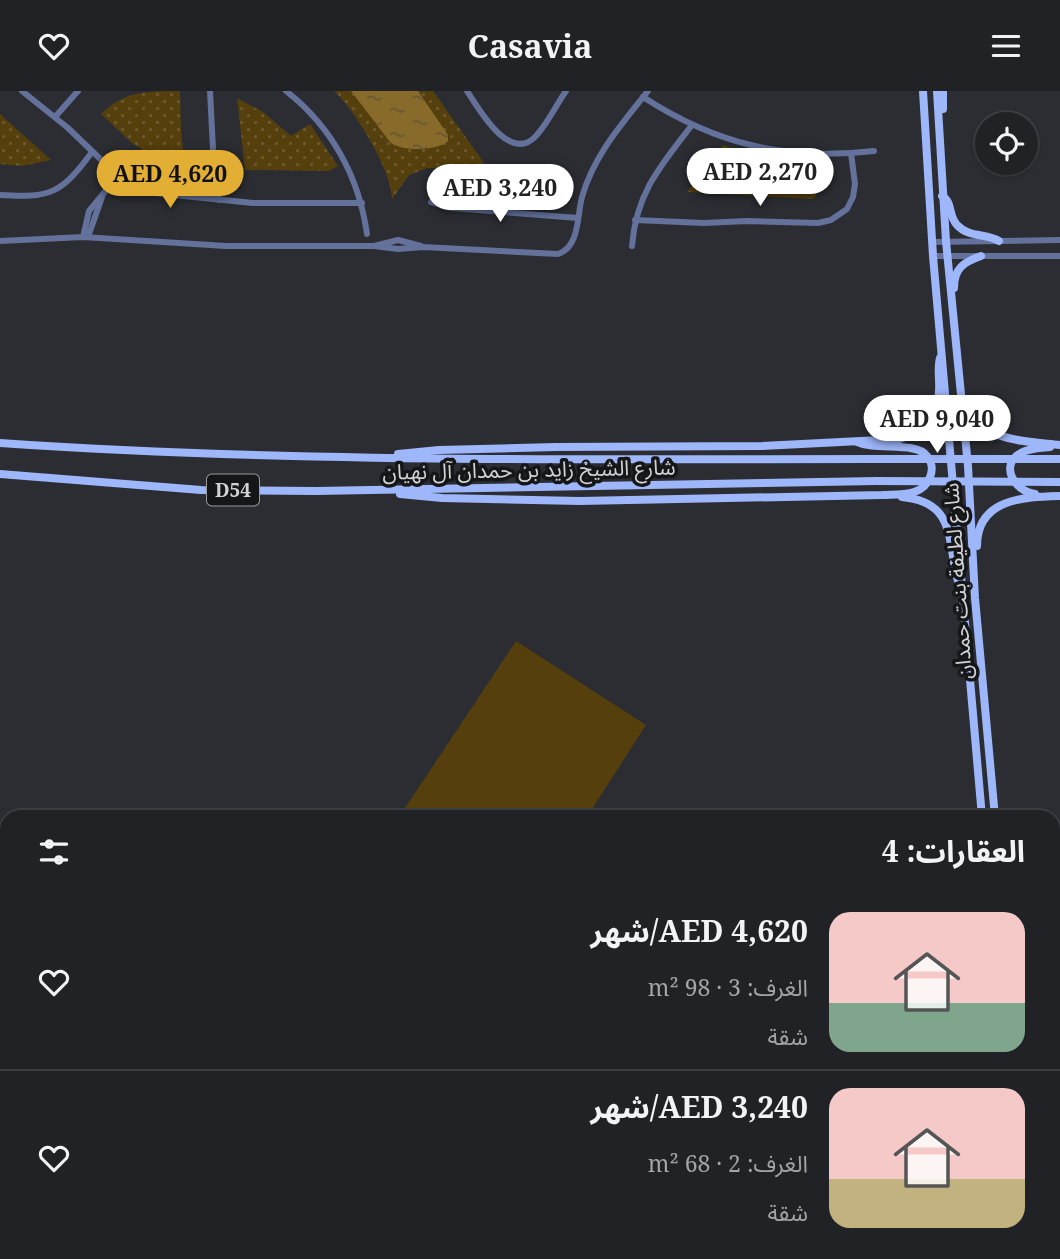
<!DOCTYPE html>
<html lang="ar">
<head>
<meta charset="utf-8">
<style>
  :root { --surface:#202226; --page:#282a2e; --text:#f1f3f6; --muted:#a2a4a7; --line:#3d3f43; --accent:#e3ae34 }
  body { margin:0; font-family:"Noto Serif","Noto Sans Arabic",serif; background:var(--page); color:var(--text); direction:rtl; height:100vh; display:flex; flex-direction:column; font-size:26px; white-space:nowrap }
  * { box-sizing:border-box; margin:0 }
  p { font-size:23px; color:var(--muted) }
  .icon { flex:none; width:38px; height:38px; fill:none; stroke:currentColor; stroke-width:2; stroke-linecap:round; stroke-linejoin:round }
  .map { position:relative; flex:1; overflow:hidden; direction:ltr }
  .drawer { position:absolute; left:0px; top:719px; width:1060px; height:450px; display:flex; flex-direction:column; background:var(--surface); border-radius:21px 21px 0 0; box-shadow:0 2px 5px #0004,0 0 0 2px var(--line); direction:rtl }
  .drawer>* { flex:none }
  .controls { position:absolute; left:975px; top:21px; display:grid; gap:14px }
  .controls a { display:grid; place-items:center; width:63px; height:63px; border-radius:50%; background:var(--surface); box-shadow:0 2px 5px #0004,0 0 0 2px var(--line); font-size:35px }
  .price { position:absolute; translate:-50% -60px; padding:0 16px; border-radius:24px; background:#fff; color:#222; font-size:23px; line-height:46px; filter:drop-shadow(0 2px 4px #0008) }
  .price::after { content:''; position:absolute; left:50%; top:42px; width:21px; height:16px; margin-left:-10px; background:inherit; clip-path:polygon(0 0,100% 0,50% 100%) }
  .price.active { background:var(--accent); color:#111 }
  ul { padding:0; list-style:none }
  li { display:flex; align-items:center; gap:21px; height:175px; padding:0 35px }
  li+li { border-top:2px solid var(--line) }
  li span { display:grid; place-items:center; flex:none; width:196px; height:140px; border-radius:21px; color:#555 }
  li>.icon { margin-inline-start:auto }
  span .icon { width:84px; height:84px; fill:#fffc; stroke-width:1 }
  li b { font-size:30px }
  h2 { display:flex; justify-content:space-between; align-items:center; height:84px; padding:0 35px; font-size:30px }
  header { display:flex; justify-content:space-between; align-items:center; height:91px; padding:0 35px; background:var(--surface); font-size:32px; font-weight:700 }
  .map>svg:first-child { display:block }
  .grass { fill:#553f0d }
  .park { fill:url(#park-dots) }
  .water { fill:url(#water-ripples) }
  .lines { fill:none; stroke-linecap:round; stroke-linejoin:round }
  .minor { stroke:#63719b; stroke-width:6 }
  .major { stroke:#9eb6fa; stroke-width:8 }
  .highway { stroke:#c3d3fc; stroke-width:9 }
  .major-bridge { stroke:#9eb6fa; stroke-width:8 }
  .labels { text-anchor:middle; stroke-width:7; stroke-linejoin:round; paint-order:stroke }
  .shield { fill:#151618; stroke:#999a9e; stroke-width:2 }
  .shield-label { font-size:19px; font-weight:bold; fill:#d2d3d7 }
  .street-label { font-size:21px; fill:#d2d3d7; stroke:#151618 }
</style>
</head>
<body>
<header><svg class="icon" aria-label="menu" viewBox="0 0 24 24"><path d="M4 6h16M4 12h16M4 18h16"/></svg>Casavia<svg class="icon" aria-label="heart" viewBox="0 0 24 24"><path d="M12 20l-8-8c-3-5 5-10 8-4 3-6 11-1 8 4z"/></svg></header>
<div class="map">
<svg width="1060" height="1168" viewBox="0 0 1060 1168">
  <defs>
    <pattern id="park-dots" width="8" height="8" patternUnits="userSpaceOnUse" patternTransform="scale(1.75)"><rect width="8" height="8" fill="#553f0d"/><path d="M2 2h.1M6 6h.1" fill="none" stroke="#6d5a30" stroke-width="1.8" stroke-linecap="round"/></pattern>
    <pattern id="water-ripples" width="26" height="14" patternUnits="userSpaceOnUse" patternTransform="scale(1.75)"><rect width="26" height="14" fill="#886a2a"/><path d="M2 4q2-2 4 0t4 0M15 11q2-2 4 0t4 0" fill="none" stroke="#675734"/></pattern>
  </defs>
  <rect width="100%" height="100%" fill="#2b2d33"/>
  <polygon class="grass" points="516,550 646,634 587,726 399,726"/>
  <g class="park">
    <path d="M 180,0 L 181,40 L 187,94 L 156,89 L 164,70 L 133,53 L 101,23 C 124,0 147,0 180,0 Z"/>
    <path d="M 334,0 L 433,0 L 494,86 L 463,86 L 451,78 L 427,77 L 409,84 L 392,108 C 392,80 355,19 334,0 Z"/>
    <polygon points="237,7 263,21 291,45 310,33 338,75 329,80 245,79"/>
    <polygon points="0,23 51,69 22,75 0,73"/>
    <polygon points="723,54 766,67 816,72 821,94 814,108 687,101"/>
  </g>
  <path class="water" d="M 351,0 L 418,0 L 448,44 L 448,50 C 438,60 400,61 390,51 Z"/>
  <g class="lines">
    <g class="minor">
      <polyline points="22,0 68,37 118,85 154,102 253,112 362,112"/>
      <polyline points="210,0 213,58 219,109"/>
      <path d="M 286,0 C 332,36 359,86 367,143"/>
      <path d="M 467,0 C 479,18 509,72 535,46 C 547,34 556,14 566,0"/>
      <path d="M 643,6 C 717,54 787,70 874,60"/>
      <polyline points="55,26 78,0"/>
      <path d="M 0,104 C 51,107 61,103 92,61"/>
      <polyline points="431,111 452,117 578,127"/>
      <polyline points="635,129 704,132 747,130 818,132 831,129 847,118 853,106 855,93 851,62"/>
      <polyline points="83,146 89,120 118,85"/>
      <polyline points="88,146 102,106"/>
      <path d="M 0,150 L 83,146 L 226,155 L 374,155 L 398,158 L 423,156 L 558,163 C 580,156 577,124 582,106 C 594,64 622,33 648,0"/>
      <polyline points="932,151 1060,149"/>
      <polyline points="374,155 398,149 421,155"/>
      <path d="M 632,155 C 636,102 661,74 692,34"/>
      <polyline points="933,165 1060,165"/>
    </g>
    <g class="major">
      <polyline points="923,0 933,165 982,726"/>
      <polyline points="937,0 946,150 968,375 975,507 995,726"/>
      <polyline points="943,18 943,0"/>
      <path d="M 942,105 C 953,111 948,125 957,134 C 969,147 986,142 999,150"/>
      <path d="M 954,197 C 954,177 964,171 981,165"/>
      <path d="M 965,310 C 978,351 1024,350 1060,354"/>
      <path d="M 0,352 C 290,372 581,368 872,368"/>
      <path d="M 398,363 L 439,359 L 556,356 L 762,355 L 900,348 C 922,341 939,324 939,300 C 940,289 937,278 940,267"/>
      <polyline points="0,383 201,399 316,400 877,390"/>
      <path d="M 400,403 L 442,407 L 580,410 L 882,404 C 900,403 923,406 930,386 C 933,379 932,371 927,365 C 916,350 876,360 857,351"/>
      <path d="M 1035,403 C 1014,400 999,374 1021,362 C 1029,357 1041,357 1050,356"/>
      <path d="M 902,406 C 957,411 947,451 958,490"/>
      <path d="M 977,455 C 977,407 1025,406 1060,405"/>
      <polyline points="1017,1162 1018,1168"/>
      <polyline points="1030,1162 1031,1168"/>
    </g>
    <g class="highway">
      <polyline points="1040,1162 1043,1168"/>
      <polyline points="1008,1168 1009,1162"/>
    </g>
    <g class="major-bridge">
      <polyline points="872,368 1060,368"/>
      <polyline points="877,390 1060,391"/>
    </g>
  </g>
  <g class="labels">
    <rect class="shield" x="207" y="383.5" width="52" height="31" rx="5"/>
    <g class="shield-label">
      <text x="233" y="406">D54</text>
    </g>
    <g class="street-label">
      <text transform="translate(529 379) rotate(-1)" y="7">شارع الشيخ زايد بن حمدان آل نهيان</text>
      <text transform="translate(958 490) rotate(-94)" y="7">شارع لطيفة بنت حمدان</text>
    </g>
  </g>
</svg>
<div class="controls">
<a><svg class="icon" aria-label="locate" viewBox="0 0 24 24"><circle cx="12" cy="12" r="6"/><path d="M12 2v4M12 18v4M2 12h4M18 12h4"/></svg></a>
</div>
<b class="price" style="left:760px;top:117px">AED 2,270</b>
<b class="price active" style="left:170px;top:119px">AED 4,620</b>
<b class="price" style="left:500px;top:133px">AED 3,240</b>
<b class="price" style="left:937px;top:364px">AED 9,040</b>
<section class="drawer">
<h2>العقارات: 4<svg class="icon" aria-label="filters" viewBox="0 0 24 24"><path d="M4 7h16M4 17h16"/><circle cx="9" cy="7" r="2"/><circle cx="15" cy="17" r="2"/></svg></h2>
<ul>
<li><span style="background:linear-gradient(#f6c9c9 65%,#7fa58c 0)"><svg class="icon" aria-label="home" viewBox="0 0 24 24"><path d="M3 11l9-7 9 7M6 9v11h12V9"/></svg></span><div><b>AED 4,620/شهر</b><p>الغرف: 3 · 98 m²</p><p>شقة</p></div><svg class="icon" aria-label="heart" viewBox="0 0 24 24"><path d="M12 20l-8-8c-3-5 5-10 8-4 3-6 11-1 8 4z"/></svg></li>
<li><span style="background:linear-gradient(#f6c9c9 65%,#c2b280 0)"><svg class="icon" aria-label="home" viewBox="0 0 24 24"><path d="M3 11l9-7 9 7M6 9v11h12V9"/></svg></span><div><b>AED 3,240/شهر</b><p>الغرف: 2 · 68 m²</p><p>شقة</p></div><svg class="icon" aria-label="heart" viewBox="0 0 24 24"><path d="M12 20l-8-8c-3-5 5-10 8-4 3-6 11-1 8 4z"/></svg></li>
</ul>
</section>
</div>
</body>
</html>
